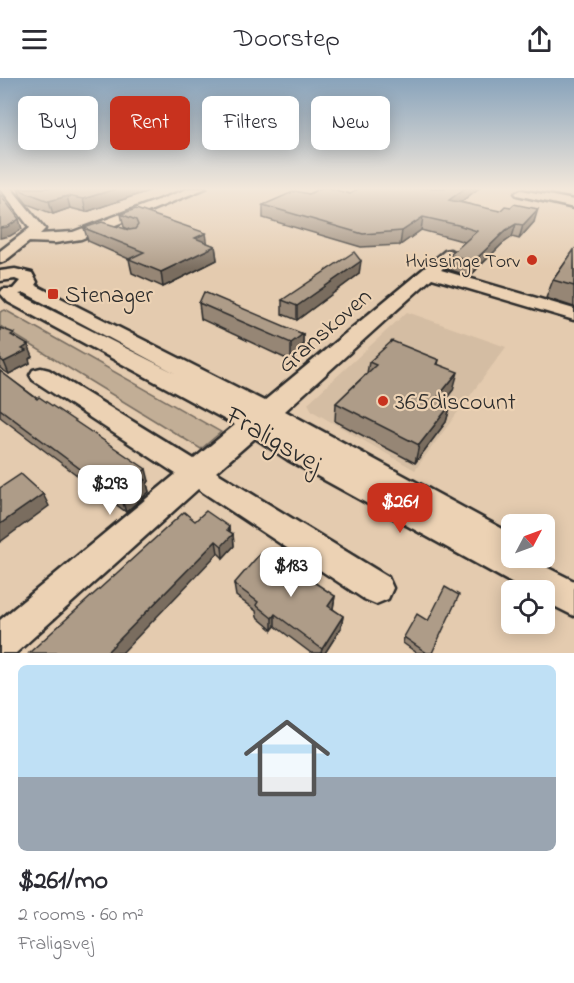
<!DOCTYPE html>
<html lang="en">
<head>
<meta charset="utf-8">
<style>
  :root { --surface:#fff; --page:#f2f2f3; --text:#2b2b33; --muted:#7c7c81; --line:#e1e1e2; --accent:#c8321e }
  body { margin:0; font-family:"Indie Flower",sans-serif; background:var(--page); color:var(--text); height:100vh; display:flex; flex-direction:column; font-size:22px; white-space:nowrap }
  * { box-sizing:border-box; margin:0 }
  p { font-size:20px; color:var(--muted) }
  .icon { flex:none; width:33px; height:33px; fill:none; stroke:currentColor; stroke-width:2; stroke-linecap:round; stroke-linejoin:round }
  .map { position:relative; height:575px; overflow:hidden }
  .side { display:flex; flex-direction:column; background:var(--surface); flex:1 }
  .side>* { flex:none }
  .banner { position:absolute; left:18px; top:18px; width:538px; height:54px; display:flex; gap:12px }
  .needle { width:39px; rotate:49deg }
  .tools { position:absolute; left:501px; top:436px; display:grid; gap:12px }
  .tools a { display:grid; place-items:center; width:54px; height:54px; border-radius:9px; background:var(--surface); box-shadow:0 3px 15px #0003; font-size:30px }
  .price { position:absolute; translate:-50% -51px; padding:0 14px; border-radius:12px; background:#fff; color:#222; font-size:20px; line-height:39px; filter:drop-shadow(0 2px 3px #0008) }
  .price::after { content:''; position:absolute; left:50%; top:36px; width:18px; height:14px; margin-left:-9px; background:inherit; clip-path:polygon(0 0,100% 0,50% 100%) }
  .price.selected { background:var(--accent); color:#fff }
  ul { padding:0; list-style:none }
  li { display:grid; align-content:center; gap:12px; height:318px; padding:0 18px }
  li+li { border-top:2px solid var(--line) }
  li span { display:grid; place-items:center; height:186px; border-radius:9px; color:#555 }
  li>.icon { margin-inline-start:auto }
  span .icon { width:108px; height:108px; fill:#fffc; stroke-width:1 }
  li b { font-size:26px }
  .chip { padding:0 21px; border-radius:9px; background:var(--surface); box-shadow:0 3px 15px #0003; font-size:21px; line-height:54px }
  .chip.selected { background:var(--accent); color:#fff }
  header { display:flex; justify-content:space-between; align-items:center; height:78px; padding:0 18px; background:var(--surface); font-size:27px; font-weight:600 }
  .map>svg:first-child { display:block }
  .built { fill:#d4bda3 }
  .green { fill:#c2ae96; stroke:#766c60; stroke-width:1.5 }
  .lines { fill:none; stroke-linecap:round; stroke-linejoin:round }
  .minor-casing { stroke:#2b2b2b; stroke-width:5 }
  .minor { fill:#ecd2b4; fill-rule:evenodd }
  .wall { fill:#968675; stroke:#2b2b2b; stroke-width:1.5 }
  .shaded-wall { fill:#7a6d5f; stroke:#2b2b2b; stroke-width:1.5 }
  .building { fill:#ae9c88; stroke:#2b2b2b; stroke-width:1.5 }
  .poi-dot { fill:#c8321e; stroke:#ecd2b4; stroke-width:2 }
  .labels { text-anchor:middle; stroke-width:4.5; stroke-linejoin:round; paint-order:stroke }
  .far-poi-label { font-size:20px; fill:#2b2b2b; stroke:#ecd2b4; text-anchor:end }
  .poi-label { font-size:24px; fill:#2b2b2b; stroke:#ecd2b4; text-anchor:start }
  .street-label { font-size:24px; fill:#2b2b2b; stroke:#ecd2b4 }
  .near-street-label { font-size:28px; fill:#2b2b2b; stroke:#ecd2b4 }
</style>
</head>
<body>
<header><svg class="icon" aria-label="menu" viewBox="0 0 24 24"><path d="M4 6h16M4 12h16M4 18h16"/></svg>Doorstep<svg class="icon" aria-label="share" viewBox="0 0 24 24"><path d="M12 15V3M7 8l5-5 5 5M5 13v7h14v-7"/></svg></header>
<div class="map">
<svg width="574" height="575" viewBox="0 0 574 575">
  <rect width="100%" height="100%" fill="#e4cbaf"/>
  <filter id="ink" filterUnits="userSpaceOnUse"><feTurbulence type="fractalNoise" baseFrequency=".0167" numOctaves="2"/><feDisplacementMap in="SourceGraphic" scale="12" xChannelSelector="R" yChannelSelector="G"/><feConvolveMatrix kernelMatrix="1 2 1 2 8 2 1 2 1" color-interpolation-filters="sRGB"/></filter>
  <g filter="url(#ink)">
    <polygon class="built" points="407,234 506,269 415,392 312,333 308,325"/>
    <polygon class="green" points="5,232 221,354 201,371 0,248 0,234"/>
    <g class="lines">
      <defs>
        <g id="minor">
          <polygon points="0,110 11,110 45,151 40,156 73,154 190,110 206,110 81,161 55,165 29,164 5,183 0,185 0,173 30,150"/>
          <polygon points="521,112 574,122 574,130 517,117 515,115"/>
          <path d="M 450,172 L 457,176 L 441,192 L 574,231 L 574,242 L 432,200 L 285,333 L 512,456 L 512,480 L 528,480 L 574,503 L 574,538 L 544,523 L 544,513 L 526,513 L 288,382 L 255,360 L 216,394 L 388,499 L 393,510 L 388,521 L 376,526 L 364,521 L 198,411 L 16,575 L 0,575 L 0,542 L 176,396 L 33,302 L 30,297 L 33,292 L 41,290 L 49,292 L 194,381 L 235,347 L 8,224 L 0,215 L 3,211 L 13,211 L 20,203 L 15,201 L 0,203 L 0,193 L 15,191 L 32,195 L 37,204 L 35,207 L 264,323 L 445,173 ZM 25,215 L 175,295 L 19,216 Z"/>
        </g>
      </defs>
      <use href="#minor" class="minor-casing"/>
      <use href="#minor" class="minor"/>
    </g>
    <g class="wall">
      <polygon points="18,110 157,110 86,134 70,130 53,136 27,126 21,118"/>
      <polygon points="360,110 479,110 461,124 534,144 519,161 512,159 502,166 470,198 447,191 450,177 465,164 455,161 421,152 400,167 361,169 263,140 263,127 309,116 350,116"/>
      <polygon points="121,136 215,168 217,182 163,209 132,195 129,181 88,163 84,150 130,152 124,149"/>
      <polygon points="574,172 574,229 546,220 553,202"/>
      <polygon points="359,196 297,242 282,236 282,222"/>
      <polygon points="199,225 303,256 303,273 291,283 201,241"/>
      <polygon points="0,250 16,260 33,279 29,281 30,285 9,296 0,290"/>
      <polygon points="439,282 438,286 453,312 444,323 451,326 446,344 415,385 335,343 336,325 367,295 369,284"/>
      <polygon points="0,293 149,403 147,406 149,414 126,434 0,339"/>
      <polygon points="195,443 230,454 233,456 234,468 223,480 218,475"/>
      <polygon points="234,506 335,518 333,531 343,538 341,550 325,575 311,575 275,548 272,552 257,539 256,533 236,518"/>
      <polygon points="404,559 432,575 417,575 403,565"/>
    </g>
    <g class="shaded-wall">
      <polygon points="118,110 157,110 86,134 83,121"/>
      <polygon points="465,110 479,110 447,134 449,122"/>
      <polygon points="67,118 70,130 53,136 49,123"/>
      <polygon points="538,131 534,144 519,161 523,147"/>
      <polygon points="423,139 421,152 400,167 402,153"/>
      <polygon points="19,141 22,151 10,158 0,160 0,150"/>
      <polygon points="516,146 512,159 502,166 470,198 474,183 506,152"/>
      <polygon points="206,155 208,169 195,160"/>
      <polygon points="215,168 217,182 163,209 161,194"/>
      <polygon points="361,183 359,196 297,242 297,228"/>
      <polygon points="303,256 303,273 291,283 291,265"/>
      <polygon points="28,267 33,279 29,281 30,285 9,296 4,284 22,271"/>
      <polygon points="458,294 453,312 433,338 437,320"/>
      <polygon points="451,326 446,344 415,385 419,367"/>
      <polygon points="146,391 149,403 147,406 149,414 126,434 122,422 138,397"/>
      <polygon points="43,416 49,428 0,464 0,446"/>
      <polygon points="229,449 230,459 233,456 234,468 223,480 222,468 227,452"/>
      <polygon points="216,463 218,475 122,575 106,575"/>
      <polygon points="335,518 333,530 327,540 328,528"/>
      <polygon points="275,536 275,548 272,552 272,540"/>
      <polygon points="343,538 341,550 325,575 321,575 322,571"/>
    </g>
    <g class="building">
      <polygon points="20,110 118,110 83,121 67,118 49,123 23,113"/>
      <polygon points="321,110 329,110 350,116 360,110 465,110 449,122 500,133 505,128 511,129 514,126 538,131 523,147 516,146 506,152 474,183 450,177 477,153 458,147 423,139 402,153 363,156 263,127 295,113 309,116"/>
      <polygon points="0,116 19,141 7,149 0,150"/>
      <polygon points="136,131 206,155 195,160 215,168 161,194 129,181 144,174 84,150 102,144 129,152 135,151 138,147 136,142 121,136"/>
      <polygon points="574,172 574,208 553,202"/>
      <polygon points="354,174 361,183 297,228 282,222"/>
      <polygon points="204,214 303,256 291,265 199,225"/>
      <polygon points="0,250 14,255 11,257 28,267 22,271 26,273 4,284 0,281"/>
      <polygon points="392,263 439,282 437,286 458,294 437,320 451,326 419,367 336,325 376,287 369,284"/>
      <polygon points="0,293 37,321 39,319 146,391 138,397 146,402 122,422 0,331"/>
      <polygon points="21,396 43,416 0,446 0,410"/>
      <polygon points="206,433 229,449 227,452 233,456 222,468 216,463 106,575 29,575 184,434 195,443"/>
      <polygon points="264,471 335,518 328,528 343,538 322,571 275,536 272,540 256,527 258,524 234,506"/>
      <polygon points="445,509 459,517 432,575 427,575 404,559 417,536 428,543"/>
    </g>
  </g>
  <linearGradient id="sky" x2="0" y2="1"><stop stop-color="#88a3bb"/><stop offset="0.58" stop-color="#f3e8db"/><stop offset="1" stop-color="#f3e8db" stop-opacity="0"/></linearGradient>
  <rect width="574" height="191" fill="url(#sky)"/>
  <g class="poi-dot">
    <circle cx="532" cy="182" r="6"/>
    <rect x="47" y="210" width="12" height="12" rx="3"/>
    <circle cx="383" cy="323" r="6"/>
  </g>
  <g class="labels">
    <g class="far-poi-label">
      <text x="520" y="189">Hvissinge Torv</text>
    </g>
    <g class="poi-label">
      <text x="65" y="224">Stenager</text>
      <text x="395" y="331">365discount</text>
    </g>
    <g class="street-label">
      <text transform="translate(324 252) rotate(-41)" y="8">Granskoven</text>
    </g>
    <g class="near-street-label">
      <text transform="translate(275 360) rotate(30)" y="10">Fraligsvej</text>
    </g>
  </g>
</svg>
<div class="tools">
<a><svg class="needle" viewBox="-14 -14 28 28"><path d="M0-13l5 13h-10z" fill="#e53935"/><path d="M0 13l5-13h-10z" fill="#7c7c81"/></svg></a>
<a><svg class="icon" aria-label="locate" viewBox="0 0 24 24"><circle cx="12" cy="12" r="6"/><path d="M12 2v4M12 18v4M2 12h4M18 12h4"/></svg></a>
</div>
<b class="price" style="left:110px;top:438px">$293</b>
<b class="price selected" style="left:400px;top:456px">$261</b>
<b class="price" style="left:291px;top:520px">$183</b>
<div class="banner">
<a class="chip">Buy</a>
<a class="chip selected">Rent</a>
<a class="chip">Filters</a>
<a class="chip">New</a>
</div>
</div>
<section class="side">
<ul>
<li><span style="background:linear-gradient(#bfe0f5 60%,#9aa5b1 0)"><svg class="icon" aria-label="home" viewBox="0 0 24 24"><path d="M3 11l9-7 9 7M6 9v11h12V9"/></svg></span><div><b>$261/mo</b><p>2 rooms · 60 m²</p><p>Fraligsvej</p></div></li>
</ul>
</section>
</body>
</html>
